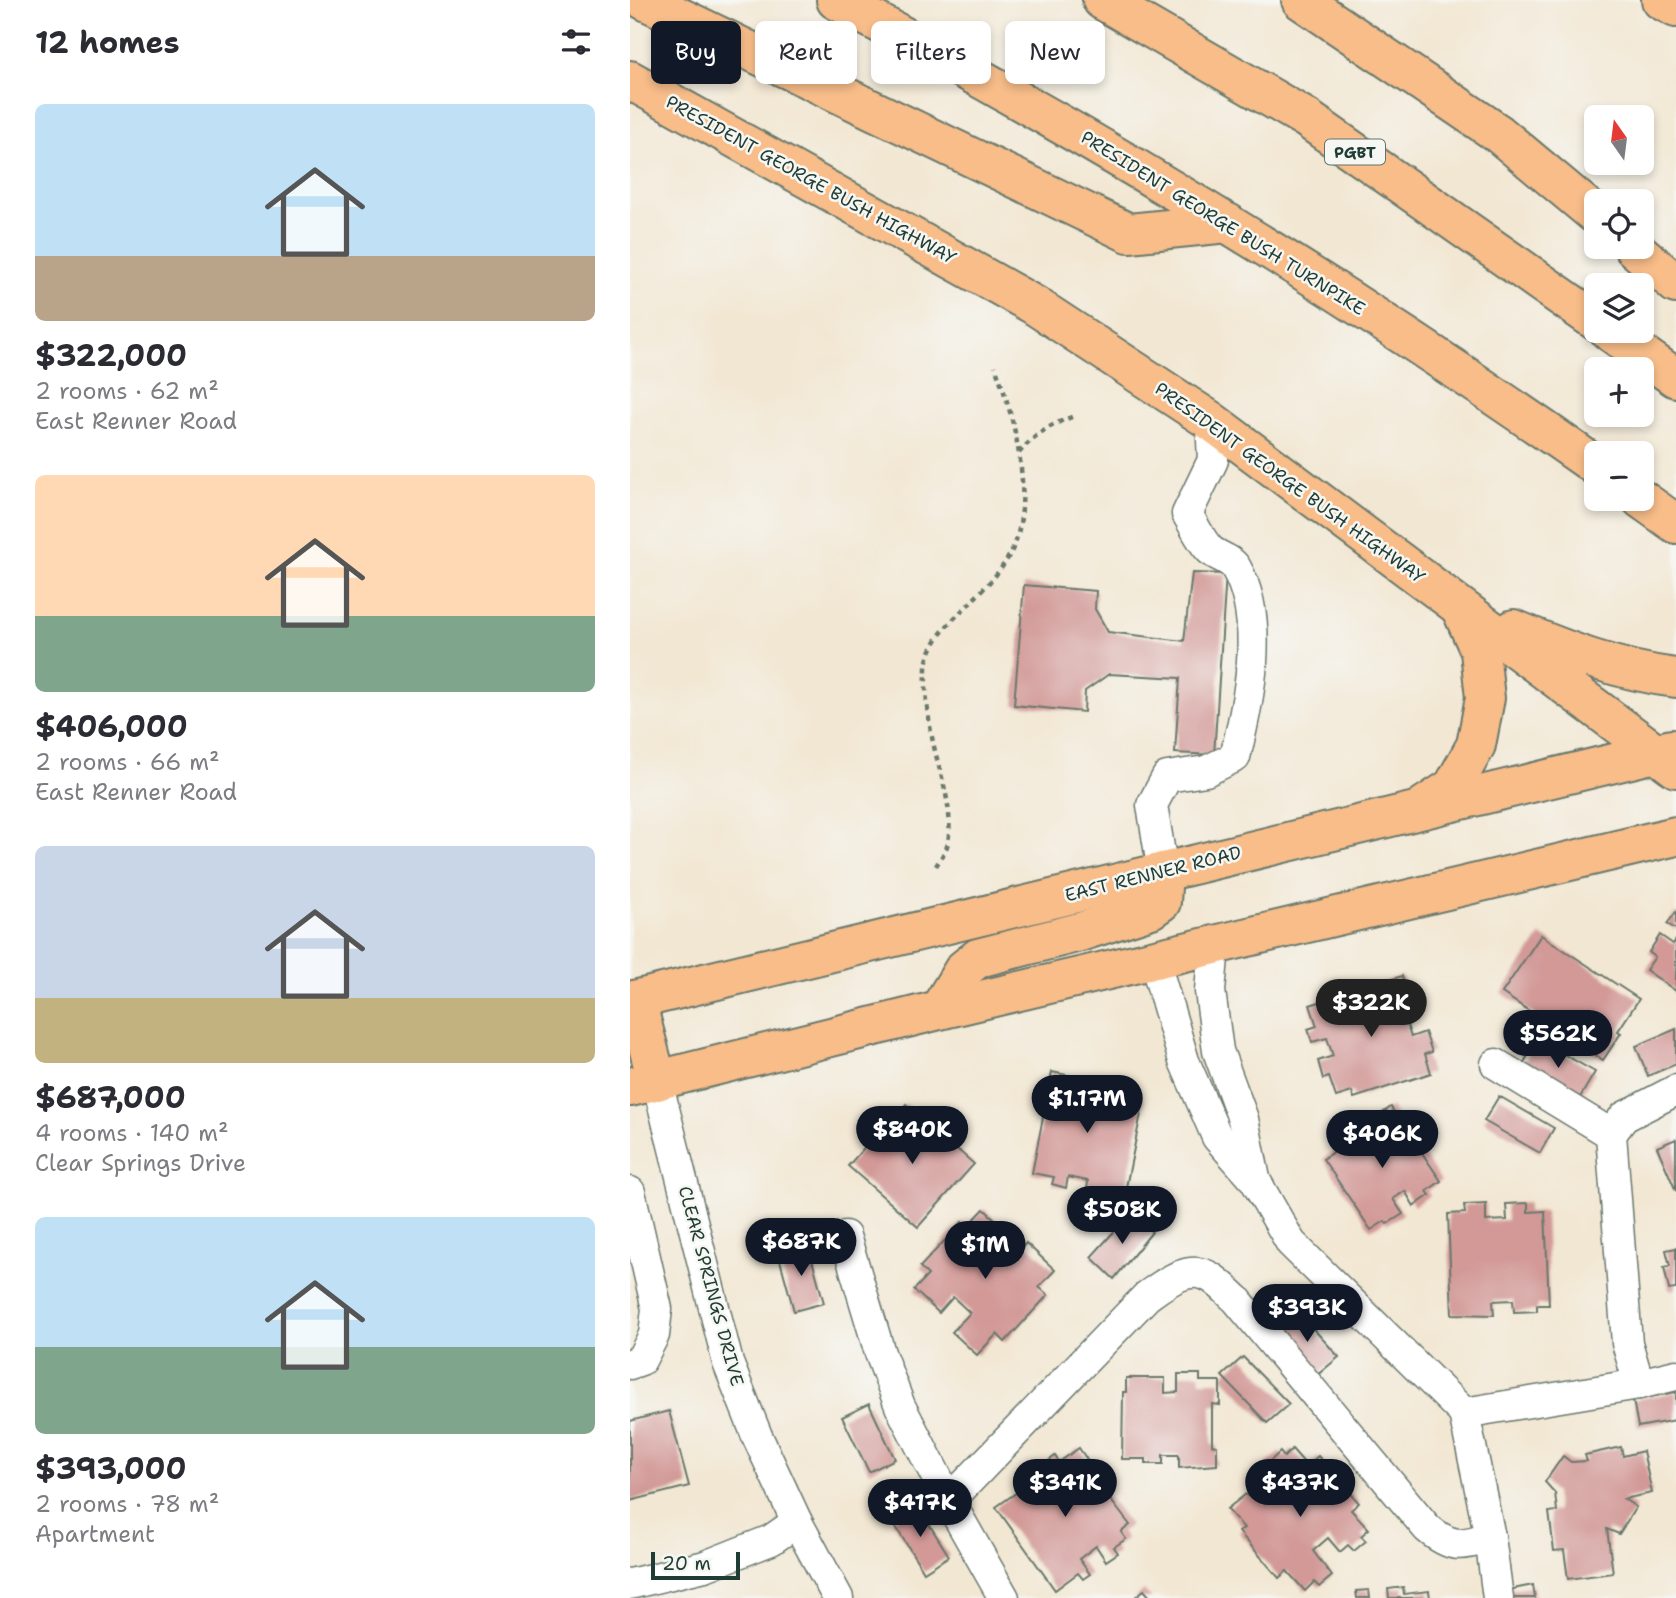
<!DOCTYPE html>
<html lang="en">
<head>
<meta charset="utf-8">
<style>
  :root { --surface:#fff; --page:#f2f2f3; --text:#2b2b33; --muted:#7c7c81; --accent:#111827 }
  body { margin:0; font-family:"Shantell Sans",sans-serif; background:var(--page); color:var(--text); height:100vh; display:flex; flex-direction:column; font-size:26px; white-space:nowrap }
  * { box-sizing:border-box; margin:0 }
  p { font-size:23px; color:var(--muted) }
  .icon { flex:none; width:38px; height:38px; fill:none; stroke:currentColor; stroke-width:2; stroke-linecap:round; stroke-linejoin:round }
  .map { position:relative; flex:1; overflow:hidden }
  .side { display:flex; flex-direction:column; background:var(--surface); width:630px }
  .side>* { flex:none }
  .hud { position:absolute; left:21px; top:21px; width:665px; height:63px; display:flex; gap:14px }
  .needle { width:46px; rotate:346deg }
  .buttons { position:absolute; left:954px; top:105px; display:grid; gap:14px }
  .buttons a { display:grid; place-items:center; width:70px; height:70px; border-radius:10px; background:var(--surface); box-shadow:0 4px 10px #0003; font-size:35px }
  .scale { position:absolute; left:21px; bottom:18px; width:89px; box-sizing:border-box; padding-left:7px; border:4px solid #1f3d34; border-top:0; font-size:19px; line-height:24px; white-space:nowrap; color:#1f3d34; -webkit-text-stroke:5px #f6f6f2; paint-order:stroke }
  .price { position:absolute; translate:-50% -60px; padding:0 16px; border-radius:24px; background:var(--accent); color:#fff; font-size:23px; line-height:46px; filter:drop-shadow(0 2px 4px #0008) }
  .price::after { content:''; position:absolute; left:50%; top:42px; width:21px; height:16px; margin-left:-10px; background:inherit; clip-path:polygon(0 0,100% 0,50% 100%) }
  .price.on { background:#222; color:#fff }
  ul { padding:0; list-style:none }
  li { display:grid; align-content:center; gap:14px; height:371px; padding:0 35px }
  li span { display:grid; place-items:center; height:217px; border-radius:10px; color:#555 }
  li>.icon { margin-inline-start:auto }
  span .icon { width:126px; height:126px; fill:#fffc; stroke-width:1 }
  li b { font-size:30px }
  h2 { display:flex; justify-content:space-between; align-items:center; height:84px; padding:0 35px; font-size:30px }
  .chip { padding:0 24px; border-radius:10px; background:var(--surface); box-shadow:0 4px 10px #0003; font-size:24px; line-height:63px }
  .chip.on { background:var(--accent); color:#fff }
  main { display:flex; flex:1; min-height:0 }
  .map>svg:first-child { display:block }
  .building { fill:#d29997 }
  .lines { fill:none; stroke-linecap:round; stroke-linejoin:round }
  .minor-casing { stroke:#69786c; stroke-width:33 }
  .major-casing { stroke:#69786c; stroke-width:42 }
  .highway-casing { stroke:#69786c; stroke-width:42 }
  .path { stroke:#69786c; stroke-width:4.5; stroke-dasharray:5 5; stroke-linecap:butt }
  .minor { stroke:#fff; stroke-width:30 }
  .major { stroke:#f8bd89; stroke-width:38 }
  .highway { stroke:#f8bd89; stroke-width:38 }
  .labels { text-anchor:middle; stroke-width:5; stroke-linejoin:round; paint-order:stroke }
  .shield { fill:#f6f6f2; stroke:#60746d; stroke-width:2 }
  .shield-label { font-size:16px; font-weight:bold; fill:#1f3d34 }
  .street-label { font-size:18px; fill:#1f3d34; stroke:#f6f6f2 }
</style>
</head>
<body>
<main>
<section class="side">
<h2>12 homes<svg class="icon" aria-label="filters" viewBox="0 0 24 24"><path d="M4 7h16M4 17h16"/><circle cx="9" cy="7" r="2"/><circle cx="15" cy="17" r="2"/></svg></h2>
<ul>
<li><span style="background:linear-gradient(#bfe0f5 70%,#b9a48a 0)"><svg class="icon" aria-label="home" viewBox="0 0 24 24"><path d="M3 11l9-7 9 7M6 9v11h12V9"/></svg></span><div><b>$322,000</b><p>2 rooms · 62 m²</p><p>East Renner Road</p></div></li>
<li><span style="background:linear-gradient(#ffd9b3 65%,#7fa58c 0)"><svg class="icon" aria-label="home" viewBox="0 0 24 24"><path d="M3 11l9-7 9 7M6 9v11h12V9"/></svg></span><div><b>$406,000</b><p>2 rooms · 66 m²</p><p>East Renner Road</p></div></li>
<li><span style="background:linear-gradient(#c9d6e8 70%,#c2b280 0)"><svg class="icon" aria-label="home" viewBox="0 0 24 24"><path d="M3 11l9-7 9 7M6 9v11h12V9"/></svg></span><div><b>$687,000</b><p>4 rooms · 140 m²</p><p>Clear Springs Drive</p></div></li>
<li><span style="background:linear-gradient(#bfe0f5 60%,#7fa58c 0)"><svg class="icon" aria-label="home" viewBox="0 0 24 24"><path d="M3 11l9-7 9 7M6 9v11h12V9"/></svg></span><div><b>$393,000</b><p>2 rooms · 78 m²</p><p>Apartment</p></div></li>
</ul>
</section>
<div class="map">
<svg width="1046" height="1598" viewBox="0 0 1046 1598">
  <rect width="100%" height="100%" fill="#f6f6f2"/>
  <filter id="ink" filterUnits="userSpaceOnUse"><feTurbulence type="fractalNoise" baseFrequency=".0143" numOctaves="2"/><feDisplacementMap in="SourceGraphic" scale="14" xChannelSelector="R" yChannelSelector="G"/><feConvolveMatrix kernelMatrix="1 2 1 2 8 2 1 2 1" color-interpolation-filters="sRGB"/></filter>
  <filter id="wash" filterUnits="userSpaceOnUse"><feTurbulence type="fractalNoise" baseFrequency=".00686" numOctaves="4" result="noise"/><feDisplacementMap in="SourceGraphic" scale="28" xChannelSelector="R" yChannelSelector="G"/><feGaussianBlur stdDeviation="1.57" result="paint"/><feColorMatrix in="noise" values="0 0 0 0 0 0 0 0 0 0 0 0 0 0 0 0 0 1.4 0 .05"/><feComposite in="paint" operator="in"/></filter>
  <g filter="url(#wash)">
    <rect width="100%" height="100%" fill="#f2e7d3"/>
    <g id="blocks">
      <g class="building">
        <polygon points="562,573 596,574 584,755 545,753 550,678 479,674 455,691 454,712 384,705 394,585 466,591 465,609 478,632 554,641"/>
        <polygon points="1046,912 1046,929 1037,924"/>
        <polygon points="911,935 1009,999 988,1031 991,1033 973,1060 872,993"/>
        <polygon points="1030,935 1043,944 1046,940 1046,991 1016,970 1025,957 1019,952"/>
        <polygon points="772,976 778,995 785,993 792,1013 775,1019 781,1037 795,1032 802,1052 795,1054 801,1073 724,1098 722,1092 706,1097 699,1077 693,1079 688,1061 703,1056 697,1038 682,1042 678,1029 687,1026 680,1005"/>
        <polygon points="1046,1029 1046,1064 1018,1076 1006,1046"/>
        <polygon points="907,1039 965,1072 948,1101 891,1068"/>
        <polygon points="422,1072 461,1080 458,1095 476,1098 479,1084 496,1087 494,1095 514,1099 495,1192 475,1188 474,1193 457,1190 458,1181 438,1177 436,1188 422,1184 424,1177 402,1173"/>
        <polygon points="869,1096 924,1128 910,1153 854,1121"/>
        <polygon points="276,1104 344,1164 288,1227 218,1166 240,1141 249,1150 261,1137 254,1130"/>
        <polygon points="761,1107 811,1181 797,1191 800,1195 784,1206 775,1191 763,1199 773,1214 757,1224 755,1221 741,1230 693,1159 704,1151 702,1148 718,1137 726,1149 738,1141 730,1129"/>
        <polygon points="1046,1139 1046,1191 1027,1147"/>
        <polygon points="898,1203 898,1212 915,1211 919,1305 907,1305 907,1311 884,1312 883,1300 863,1301 864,1315 822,1314 818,1214 835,1213 834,1205 856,1204 856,1221 877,1220 876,1204"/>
        <polygon points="354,1209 382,1235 369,1250 380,1261 396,1243 425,1270 409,1287 418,1295 375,1342 367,1334 347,1355 322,1332 340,1313 323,1297 309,1313 284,1290 298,1275 290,1267 332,1222 337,1227"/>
        <polygon points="501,1213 522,1232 484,1279 461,1257"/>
        <polygon points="178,1245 194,1303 164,1311 148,1253"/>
        <polygon points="1046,1248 1046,1289 1039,1290 1034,1267 1040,1266 1036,1250"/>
        <polygon points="667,1311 709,1357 686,1376 646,1331"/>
        <polygon points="613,1357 659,1404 637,1423 592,1376"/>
        <polygon points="548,1374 570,1374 570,1381 590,1381 590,1405 582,1404 582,1445 587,1446 587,1465 549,1468 549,1455 533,1455 533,1464 516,1464 516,1459 492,1459 493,1392 496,1392 496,1378 535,1378 535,1393 548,1392"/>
        <polygon points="1046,1392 1046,1420 1008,1427 1003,1400"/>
        <polygon points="239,1404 265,1459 239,1472 212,1417"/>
        <polygon points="39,1411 59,1486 0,1501 0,1421"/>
        <polygon points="991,1447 993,1456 1013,1451 1022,1493 994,1499 1006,1507 989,1534 977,1529 983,1573 938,1579 934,1550 924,1551 919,1512 927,1511 925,1493 915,1482 933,1456 941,1462 957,1461 955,1455"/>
        <polygon points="449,1448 470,1478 466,1481 500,1525 491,1532 496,1539 484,1547 488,1553 476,1561 466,1546 449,1559 460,1574 453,1579 448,1573 425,1590 366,1507 397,1485 403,1493 421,1480 412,1466 425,1456 429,1462"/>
        <polygon points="662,1449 677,1466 688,1456 729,1503 721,1510 739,1529 731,1536 736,1541 724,1551 718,1545 710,1552 698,1538 683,1551 702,1576 689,1587 684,1582 675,1591 657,1571 649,1578 609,1532 614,1528 597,1509 616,1494 619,1497 625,1491 635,1503 650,1490 638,1477 643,1472 636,1465 650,1452 654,1457"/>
        <polygon points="287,1505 319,1556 294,1572 262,1521"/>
        <polygon points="903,1585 905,1598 874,1598 873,1591"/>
        <polygon points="773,1587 774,1594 799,1591 800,1598 759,1598 758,1589"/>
        <polygon points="514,1590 521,1598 504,1598"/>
        <polygon points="739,1590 740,1598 727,1598 726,1591"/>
      </g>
    </g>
  </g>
  <g filter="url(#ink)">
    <use href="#blocks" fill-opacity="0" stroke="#69786c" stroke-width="2"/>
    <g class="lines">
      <defs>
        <g id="minor">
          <path d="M 533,872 L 522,805 L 537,777 L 576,771 L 605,757 C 619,701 636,621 606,568 C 601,559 588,557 580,550 C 571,541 564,525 557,514 L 583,460 L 581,421"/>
          <polyline points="584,946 580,991 588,1051 613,1119 625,1179"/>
          <polyline points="524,959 554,1061 587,1137 625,1180 661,1243 834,1413 1009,1384 1046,1375"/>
          <polyline points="866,1064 981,1134"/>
          <polyline points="27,1081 98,1363 127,1436 167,1522 208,1598"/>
          <polyline points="0,1192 27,1309 24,1335 11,1360 0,1364"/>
          <polyline points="215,1236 250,1353 270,1406 319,1501 374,1598"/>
          <polyline points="1009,1384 997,1343 981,1134 994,1117 1046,1090"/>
          <polyline points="834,1413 860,1537"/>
          <path d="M 319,1501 L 517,1296 C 534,1284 558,1264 580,1277 C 589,1282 598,1292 606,1299 L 797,1528 C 822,1549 831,1546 860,1537 L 868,1598"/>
          <polyline points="0,1584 75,1566 141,1540 167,1522"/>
        </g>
        <g id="major">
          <polyline points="1031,0 1046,8"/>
          <polyline points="0,80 404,305 581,421 1046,768"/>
          <path d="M 884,629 C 936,651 989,671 1046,678"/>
          <polyline points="794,806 823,787 846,745 855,698 850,651 831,609"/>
          <polyline points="6,1000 27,1081"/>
          <polyline points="0,1001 1042,749"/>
          <polyline points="309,1010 334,969 348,958 450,932 521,909 531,902 533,872"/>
          <polyline points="0,1087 309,1010 1046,836"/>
        </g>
        <g id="highway">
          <polyline points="14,0 499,233 598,223"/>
          <path d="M 206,0 C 469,139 723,295 966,466"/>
          <polyline points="472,0 676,118 966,321"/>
          <polyline points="671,0 869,134 966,215"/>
          <polyline points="1003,247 1046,284"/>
          <polyline points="979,331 1046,378"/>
          <polyline points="1011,499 1046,524"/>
        </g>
      </defs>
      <use href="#minor" class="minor-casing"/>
      <use href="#major" class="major-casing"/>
      <use href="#highway" class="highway-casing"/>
      <g class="path">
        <path d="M 389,453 C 405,434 420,425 444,416"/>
        <path d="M 306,866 C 310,859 317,850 318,842 C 324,807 310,776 303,742 C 298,719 295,692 296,668 C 298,642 322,620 340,603 C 355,587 374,569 383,548 C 405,496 384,416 365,366"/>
      </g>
      <use href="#minor" class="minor"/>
      <use href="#major" class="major"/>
      <use href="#highway" class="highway"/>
    </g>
  </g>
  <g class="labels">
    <rect class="shield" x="695" y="139.5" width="60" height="25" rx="5"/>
    <g class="shield-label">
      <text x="725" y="158">PGBT</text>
    </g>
    <g class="street-label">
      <text transform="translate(181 180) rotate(29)" y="6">PRESIDENT GEORGE BUSH HIGHWAY</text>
      <text transform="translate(593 223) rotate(32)" y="6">PRESIDENT GEORGE BUSH TURNPIKE</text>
      <text transform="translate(660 483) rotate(36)" y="6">PRESIDENT GEORGE BUSH HIGHWAY</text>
      <text transform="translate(523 874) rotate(-14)" y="6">EAST RENNER ROAD</text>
      <text transform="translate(81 1286) rotate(75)" y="6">CLEAR SPRINGS DRIVE</text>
    </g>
  </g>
</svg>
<div class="buttons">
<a><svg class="needle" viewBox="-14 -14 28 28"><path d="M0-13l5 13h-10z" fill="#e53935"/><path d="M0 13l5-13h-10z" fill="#7c7c81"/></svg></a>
<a><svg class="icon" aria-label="locate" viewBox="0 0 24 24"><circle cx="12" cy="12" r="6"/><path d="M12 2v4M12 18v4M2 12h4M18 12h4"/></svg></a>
<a><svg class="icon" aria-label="layers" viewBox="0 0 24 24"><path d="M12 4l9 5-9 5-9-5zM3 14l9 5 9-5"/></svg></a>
<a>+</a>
<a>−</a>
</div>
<div class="scale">20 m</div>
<b class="price on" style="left:741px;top:1039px">$322K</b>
<b class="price" style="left:928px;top:1070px">$562K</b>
<b class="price" style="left:457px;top:1135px">$1.17M</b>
<b class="price" style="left:282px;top:1166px">$840K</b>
<b class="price" style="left:752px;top:1170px">$406K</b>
<b class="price" style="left:492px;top:1246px">$508K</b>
<b class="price" style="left:171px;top:1278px">$687K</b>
<b class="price" style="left:355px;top:1281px">$1M</b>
<b class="price" style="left:677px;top:1344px">$393K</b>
<b class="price" style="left:435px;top:1519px">$341K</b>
<b class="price" style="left:670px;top:1519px">$437K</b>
<b class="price" style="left:290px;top:1539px">$417K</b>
<div class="hud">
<a class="chip on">Buy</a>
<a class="chip">Rent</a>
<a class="chip">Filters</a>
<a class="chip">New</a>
</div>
</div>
</main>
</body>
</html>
